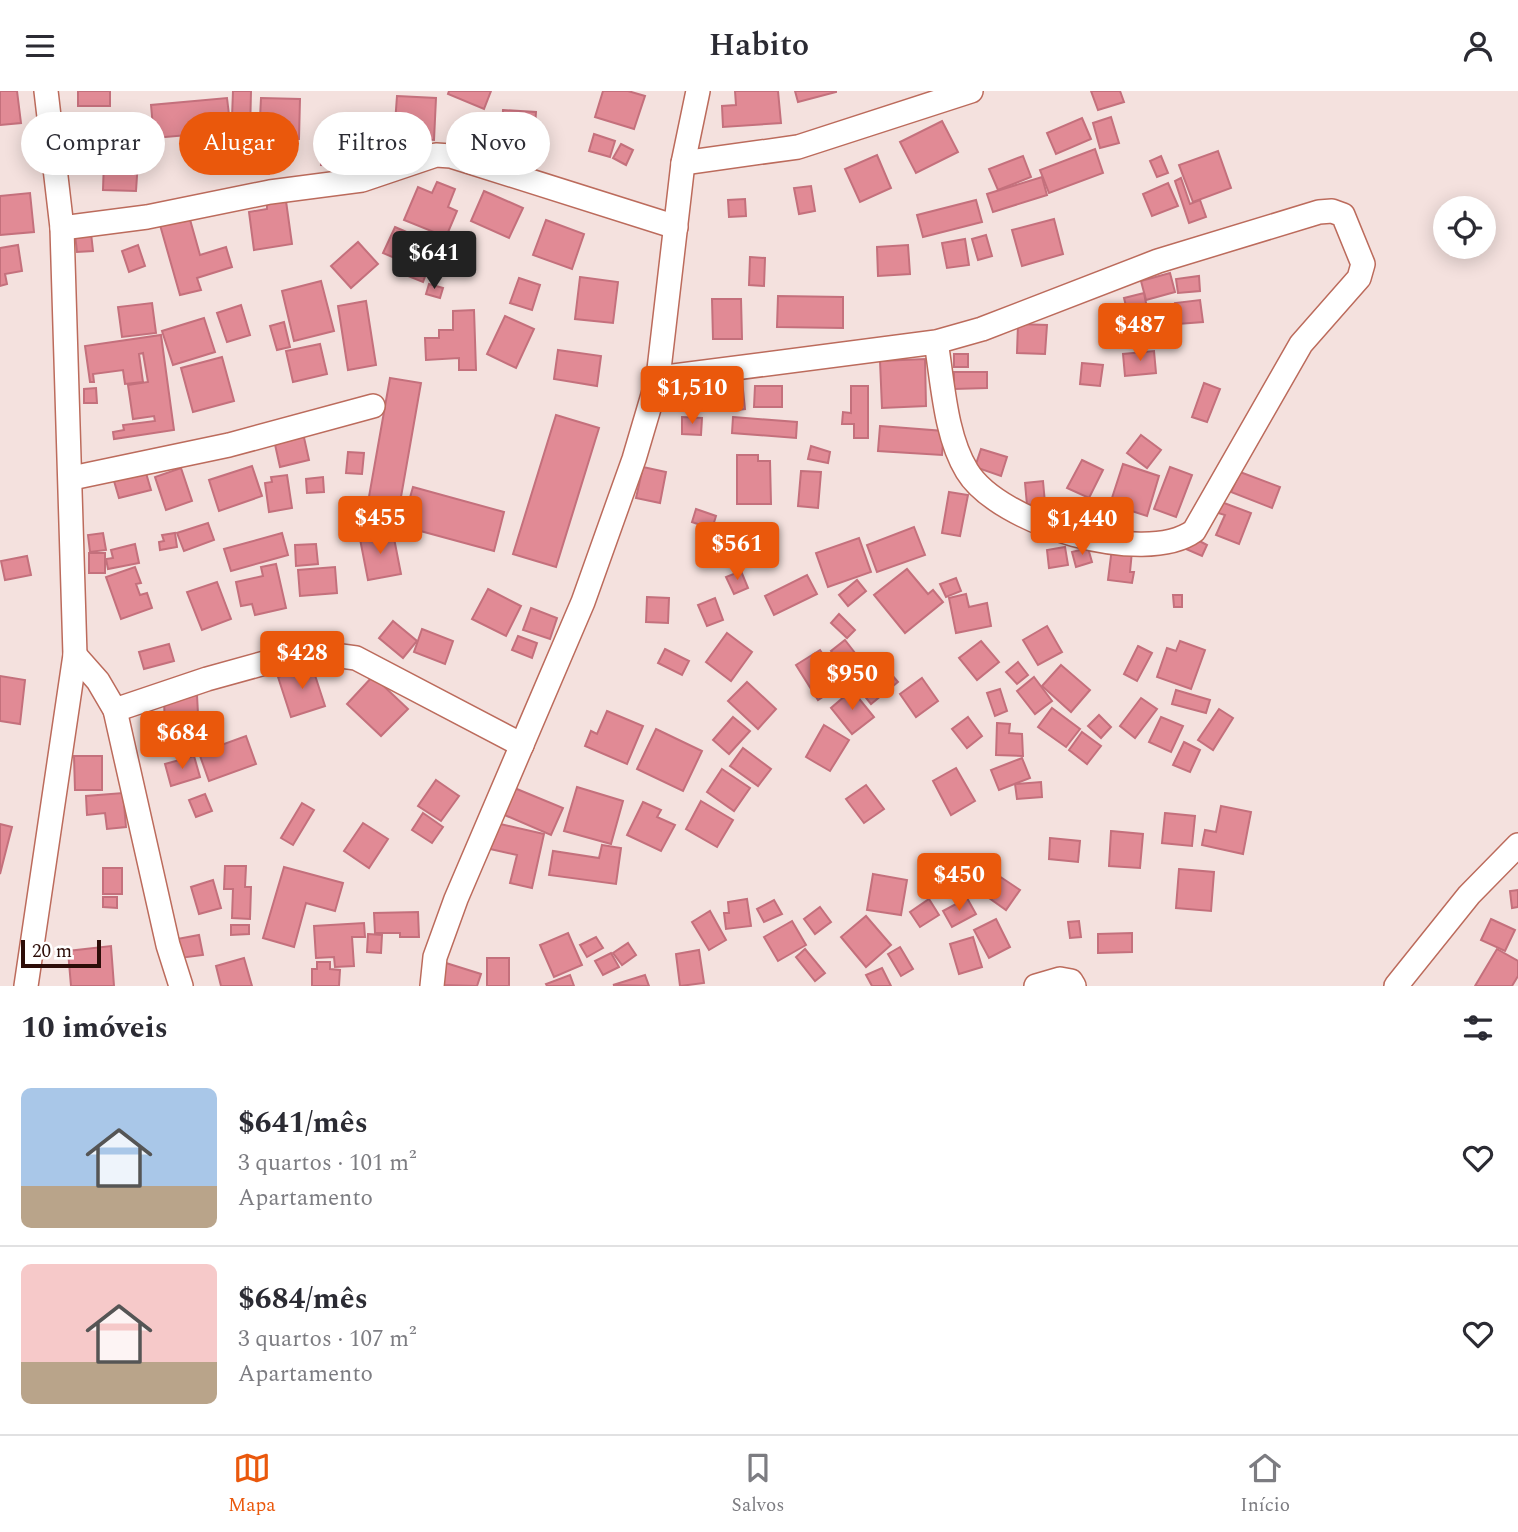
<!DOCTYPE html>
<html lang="pt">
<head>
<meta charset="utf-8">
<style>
  :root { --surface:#fff; --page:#f7f7f7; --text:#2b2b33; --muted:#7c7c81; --line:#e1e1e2; --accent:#ea580c }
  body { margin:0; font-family:Spectral,serif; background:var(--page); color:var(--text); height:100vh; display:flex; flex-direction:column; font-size:26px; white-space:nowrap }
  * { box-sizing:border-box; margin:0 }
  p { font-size:23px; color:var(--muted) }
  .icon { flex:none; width:38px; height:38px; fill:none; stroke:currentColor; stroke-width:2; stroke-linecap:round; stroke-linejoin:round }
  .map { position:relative; height:895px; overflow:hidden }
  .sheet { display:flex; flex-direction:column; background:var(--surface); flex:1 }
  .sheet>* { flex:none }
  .top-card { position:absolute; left:21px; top:21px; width:700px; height:63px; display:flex; gap:14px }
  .tools { position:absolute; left:1433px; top:105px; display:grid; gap:14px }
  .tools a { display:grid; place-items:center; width:63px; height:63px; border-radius:50%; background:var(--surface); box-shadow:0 4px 18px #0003; font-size:35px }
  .scale { position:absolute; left:21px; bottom:18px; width:80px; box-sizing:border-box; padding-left:7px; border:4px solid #2d0d08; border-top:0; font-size:19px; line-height:24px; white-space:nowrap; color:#2d0d08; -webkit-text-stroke:5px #fff; paint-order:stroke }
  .price { position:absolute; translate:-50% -60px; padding:0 16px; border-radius:7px; background:var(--accent); color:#fff; font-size:23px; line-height:46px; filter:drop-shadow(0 2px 4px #0008) }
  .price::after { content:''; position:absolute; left:50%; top:42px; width:21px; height:16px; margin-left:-10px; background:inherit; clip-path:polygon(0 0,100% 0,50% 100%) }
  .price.active { background:#222; color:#fff }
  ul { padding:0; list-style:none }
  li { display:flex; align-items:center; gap:21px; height:175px; padding:0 21px }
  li+li { border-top:2px solid var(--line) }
  li span { display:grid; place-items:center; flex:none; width:196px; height:140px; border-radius:10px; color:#555 }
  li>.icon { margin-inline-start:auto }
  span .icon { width:84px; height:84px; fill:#fffc; stroke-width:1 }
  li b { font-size:30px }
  h2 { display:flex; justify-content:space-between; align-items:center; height:84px; padding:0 21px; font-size:30px }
  .tag { padding:0 24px; border-radius:32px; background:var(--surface); box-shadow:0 4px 18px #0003; font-size:24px; line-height:63px }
  .tag.active { background:var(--accent); color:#fff }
  header { display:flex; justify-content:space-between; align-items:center; height:91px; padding:0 21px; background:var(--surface); font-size:32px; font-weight:600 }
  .tab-bar { display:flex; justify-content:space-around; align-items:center; height:98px; border-top:2px solid var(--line); background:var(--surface); font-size:19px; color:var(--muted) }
  .tab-bar a { display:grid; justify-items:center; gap:4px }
  .tab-bar .active { color:var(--accent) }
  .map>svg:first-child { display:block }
  .building { fill:#e18a95; stroke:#c4707c; stroke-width:2 }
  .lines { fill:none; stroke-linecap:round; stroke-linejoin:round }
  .street-casing { stroke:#bc6b5c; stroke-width:26 }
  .street { stroke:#fff; stroke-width:23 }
</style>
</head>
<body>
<header><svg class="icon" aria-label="menu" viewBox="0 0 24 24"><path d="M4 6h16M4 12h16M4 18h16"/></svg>Habito<svg class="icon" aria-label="person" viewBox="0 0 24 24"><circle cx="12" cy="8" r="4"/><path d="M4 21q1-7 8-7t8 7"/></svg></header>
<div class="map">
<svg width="1518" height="895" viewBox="0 0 1518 895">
  <rect width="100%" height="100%" fill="#f4e1de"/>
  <g class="building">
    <polygon points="0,0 17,0 21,32 0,34"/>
    <rect x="78" y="0" width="32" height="15"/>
    <polygon points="233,0 251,0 249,81 230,80"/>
    <polygon points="449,0 491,0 484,18 448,3"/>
    <polygon points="603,0 628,0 645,5 634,38 595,26"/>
    <polygon points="735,0 778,0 781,32 723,36 722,15 736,14"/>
    <polygon points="795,0 836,0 836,1 798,11"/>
    <polygon points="1091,0 1120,0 1124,11 1098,19"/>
    <polygon points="397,5 436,7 434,49 394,46"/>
    <polygon points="227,7 230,32 210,34 211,42 154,47 151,14"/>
    <polygon points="261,7 300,8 299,48 259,47"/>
    <polygon points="503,19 536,21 534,50 502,49"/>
    <polygon points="1111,26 1119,52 1100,57 1093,32"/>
    <polygon points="1082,27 1091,48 1056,63 1047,42"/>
    <polygon points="942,30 958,61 916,82 900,51"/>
    <polygon points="594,43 615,50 610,66 589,60"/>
    <polygon points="323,48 346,49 344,75 321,74"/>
    <polygon points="621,53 633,59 626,74 613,67"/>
    <polygon points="1095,58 1103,82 1049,102 1040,79"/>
    <polygon points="1218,60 1231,97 1193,111 1179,74"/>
    <polygon points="877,64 891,97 860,111 845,78"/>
    <polygon points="1023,65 1031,86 998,99 989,78"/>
    <polygon points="1161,65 1168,82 1157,86 1150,70"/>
    <polygon points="251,66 270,66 269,83 251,83"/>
    <polygon points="104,69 138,70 136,100 103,99"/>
    <polygon points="1042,86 1047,104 993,121 987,103"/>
    <polygon points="1181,87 1190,113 1200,109 1206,126 1189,132 1175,90"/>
    <polygon points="437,91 455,98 448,116 457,120 446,146 404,129 418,96 432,102"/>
    <polygon points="1168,92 1178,115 1152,125 1143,103"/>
    <polygon points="811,95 815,120 799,123 794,97"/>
    <polygon points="484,100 523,117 509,147 471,130"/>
    <polygon points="30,102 34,141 0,144 0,105"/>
    <polygon points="745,108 746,125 729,126 728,109"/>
    <polygon points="976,109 982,131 923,146 917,124"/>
    <polygon points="286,110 292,153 254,159 249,121 267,118 267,113"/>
    <polygon points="189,125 200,164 226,156 232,176 197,187 201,199 180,204 160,134"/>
    <polygon points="1054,128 1063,163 1022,175 1012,139"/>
    <polygon points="546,129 584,143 572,178 533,164"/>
    <polygon points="395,136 409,142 397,168 383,162"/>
    <polygon points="91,142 93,160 77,161 75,143"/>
    <polygon points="986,144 992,165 978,169 972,148"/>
    <polygon points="965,148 969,174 947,177 942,152"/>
    <polygon points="358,151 378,173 351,197 331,175"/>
    <polygon points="18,154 22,180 5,183 7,193 0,195 0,157"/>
    <polygon points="138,154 145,175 129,181 122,160"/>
    <polygon points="908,154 910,183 878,185 877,156"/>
    <polygon points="750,166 765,167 764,195 749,194"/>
    <polygon points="411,177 426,183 423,191 408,185"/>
    <polygon points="1170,182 1175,201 1146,209 1141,190"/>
    <polygon points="1199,185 1200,200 1178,202 1176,188"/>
    <polygon points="580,186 618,191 613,232 575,228"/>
    <polygon points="519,187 540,194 532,219 510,212"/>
    <polygon points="321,190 334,240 294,250 282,200"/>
    <polygon points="429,193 443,197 440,207 426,203"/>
    <polygon points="1144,202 1149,227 1130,231 1124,207"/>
    <polygon points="778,205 843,206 843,237 777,236"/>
    <polygon points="712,208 741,208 742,248 713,248"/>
    <polygon points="1200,209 1203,231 1178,233 1175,212"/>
    <polygon points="366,210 376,274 348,279 338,215"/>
    <polygon points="152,212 156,242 122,246 118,216"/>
    <polygon points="241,214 250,244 227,251 217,222"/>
    <polygon points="474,219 476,279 459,279 459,267 426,269 425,247 439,247 439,239 453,239 453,220"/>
    <polygon points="505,225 534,238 516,277 487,263"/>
    <polygon points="204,227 215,261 173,274 162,240"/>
    <polygon points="284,231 290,256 277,259 270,235"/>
    <polygon points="1018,233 1047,234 1045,263 1017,262"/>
    <polygon points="161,244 174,339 114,348 113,341 124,339 123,334 155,330 154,325 133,328 128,294 148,291 143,262 139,263 143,291 125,293 123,279 93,283 94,291 90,291 85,255"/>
    <polygon points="320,253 327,283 293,291 286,260"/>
    <polygon points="558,259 601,265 597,295 554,288"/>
    <polygon points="1154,260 1156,282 1125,285 1123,263"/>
    <rect x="954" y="263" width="14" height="13"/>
    <polygon points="222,266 234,310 193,321 181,277"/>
    <polygon points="925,268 926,315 882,317 880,270"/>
    <polygon points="1082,272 1103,274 1100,295 1080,293"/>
    <polygon points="954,281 987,281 987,297 954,298"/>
    <polygon points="390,287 421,292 398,423 367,417"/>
    <polygon points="742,289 745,318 728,320 725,291"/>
    <polygon points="1204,292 1220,298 1207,331 1192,326"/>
    <polygon points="755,295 782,295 782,316 754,316"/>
    <polygon points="851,295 868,295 868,347 854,347 854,333 842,333 843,321 851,322"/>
    <polygon points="96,297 97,312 84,312 84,298"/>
    <polygon points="556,324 599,337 556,476 513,463"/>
    <polygon points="682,326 702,327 701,344 682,343"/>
    <polygon points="733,326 797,331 796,347 732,342"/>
    <polygon points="880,335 944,340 942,364 878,360"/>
    <polygon points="303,342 309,369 280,376 274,349"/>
    <polygon points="1141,344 1161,359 1147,377 1127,362"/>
    <polygon points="811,355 830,361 828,372 808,368"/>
    <polygon points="981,358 1007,366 1001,385 975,376"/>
    <polygon points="348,361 364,362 362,383 346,382"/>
    <polygon points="737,364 758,364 758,370 770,370 771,413 737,413"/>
    <polygon points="1082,369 1103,379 1089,407 1067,397"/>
    <polygon points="1123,373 1159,385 1147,425 1110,413"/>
    <polygon points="252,375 262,405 219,420 209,389"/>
    <polygon points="643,376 666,381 660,412 636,407"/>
    <polygon points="1170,376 1192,384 1176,426 1154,418"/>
    <polygon points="181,377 192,410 166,419 155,386"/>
    <polygon points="801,380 821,381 818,417 798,415"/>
    <polygon points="1240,381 1280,396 1272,417 1231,401"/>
    <polygon points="146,382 151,399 119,407 114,390"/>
    <polygon points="287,384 292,417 269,421 265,392 272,391 271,386"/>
    <polygon points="323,386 324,401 307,402 306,388"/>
    <polygon points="1043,390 1045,412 1027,414 1025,392"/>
    <polygon points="413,396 504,421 494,460 402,435"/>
    <polygon points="949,401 968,404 960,445 942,442"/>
    <polygon points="1216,409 1251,422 1239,453 1216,444 1225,424 1212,420"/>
    <polygon points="696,418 716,425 712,438 692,431"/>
    <polygon points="208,432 214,449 184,460 177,442"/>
    <polygon points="914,436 925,464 877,481 867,454"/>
    <polygon points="103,442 106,459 90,461 88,444"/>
    <polygon points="175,442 177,456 160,459 159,451 164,450 162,444"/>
    <polygon points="282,442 288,464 231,480 224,458"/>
    <polygon points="393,442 401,483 368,489 360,448"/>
    <polygon points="1192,446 1207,454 1202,465 1186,458"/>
    <polygon points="859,447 871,481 828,496 816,462"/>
    <polygon points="135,453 139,472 108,478 106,468 113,467 111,459"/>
    <polygon points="316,453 318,473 296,475 295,454"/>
    <polygon points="1065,456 1068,474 1049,477 1047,459"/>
    <polygon points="1088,457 1092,471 1076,476 1072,461"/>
    <polygon points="1112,457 1132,460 1130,481 1134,481 1132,492 1108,489"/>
    <rect x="89" y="462" width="16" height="20"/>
    <polygon points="27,465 31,484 5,489 1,470"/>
    <polygon points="276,473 286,517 255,524 252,513 241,515 236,491 263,485 261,476"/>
    <polygon points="135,476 141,492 136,493 140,504 147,502 152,517 121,528 106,486"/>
    <polygon points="335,476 337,502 300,505 298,479"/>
    <polygon points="907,478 928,503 933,499 943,511 905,542 874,504"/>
    <polygon points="741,480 748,497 734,503 726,486"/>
    <polygon points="807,484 817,503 774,524 765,505"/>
    <polygon points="956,487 961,500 946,506 940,493"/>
    <polygon points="857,489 866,500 848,515 839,504"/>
    <polygon points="217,491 231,528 202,539 187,501"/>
    <polygon points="488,498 521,515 506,545 472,528"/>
    <polygon points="966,503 969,516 987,512 991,535 956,542 949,507"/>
    <polygon points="1173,504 1182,504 1182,516 1174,516"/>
    <polygon points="647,506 669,507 668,532 646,531"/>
    <polygon points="715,507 723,529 707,535 698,514"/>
    <polygon points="531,517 557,527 550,548 523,539"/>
    <polygon points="839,523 855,539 847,547 831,532"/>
    <polygon points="393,530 417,550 403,567 379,547"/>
    <polygon points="1047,535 1062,561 1038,574 1023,549"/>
    <polygon points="422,538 453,550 445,573 414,561"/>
    <polygon points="727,542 752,561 731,590 706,571"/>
    <polygon points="518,545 537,552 532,567 512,559"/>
    <polygon points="845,549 862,571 848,582 831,560"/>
    <polygon points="981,550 999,571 977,589 959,567"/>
    <polygon points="1180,550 1205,559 1191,598 1157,586 1167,557 1176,560"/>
    <polygon points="169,553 174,570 144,578 139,561"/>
    <polygon points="1138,555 1152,562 1137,590 1124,583"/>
    <polygon points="665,558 689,570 682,584 658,572"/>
    <polygon points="820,559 842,593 818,609 796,574"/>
    <polygon points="1018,571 1028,584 1017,593 1006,581"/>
    <polygon points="1061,574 1090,599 1071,621 1042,595"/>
    <polygon points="312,575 325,615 291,626 278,586"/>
    <polygon points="884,575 898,591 871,613 858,597 869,588 863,581 869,576 875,582"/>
    <polygon points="0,585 25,589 20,633 0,630"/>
    <polygon points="373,585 408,618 381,645 347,613"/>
    <polygon points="1034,586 1052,610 1035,623 1017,600"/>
    <polygon points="922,587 938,610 916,626 900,603"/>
    <polygon points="747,591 776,618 758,638 728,610"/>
    <polygon points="1000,598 1007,620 995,625 987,602"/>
    <polygon points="852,599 874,626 852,643 831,617"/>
    <polygon points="1176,599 1210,609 1206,622 1172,613"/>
    <polygon points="197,604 199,642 165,643 164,606"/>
    <polygon points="1141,607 1157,618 1135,647 1120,635"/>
    <polygon points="1052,617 1080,638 1066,656 1038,636"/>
    <polygon points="1219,618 1233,627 1213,659 1198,649"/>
    <polygon points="607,620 643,635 627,673 585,655 591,640 597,643"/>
    <polygon points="1099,624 1111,636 1101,647 1088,635"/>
    <polygon points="733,626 750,640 729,663 713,649"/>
    <polygon points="968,626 982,645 967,657 952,638"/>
    <polygon points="1161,626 1183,635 1171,661 1149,651"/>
    <polygon points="997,632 1010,633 1009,642 1022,643 1023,665 996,664"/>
    <polygon points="824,634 849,649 830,680 806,666"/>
    <polygon points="656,638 702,660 683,700 637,678"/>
    <polygon points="1082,641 1101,655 1087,673 1069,659"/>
    <polygon points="246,645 256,673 209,690 199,662"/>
    <polygon points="1184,651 1200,659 1190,681 1173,674"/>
    <polygon points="743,657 771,678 758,695 730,675"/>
    <polygon points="74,665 102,665 102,699 75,699"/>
    <polygon points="194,665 200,686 171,695 165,673"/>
    <polygon points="1022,667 1030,687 999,699 991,679"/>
    <polygon points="956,677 975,710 951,724 933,690"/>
    <polygon points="722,678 750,697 734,720 707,701"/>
    <polygon points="436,689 459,705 441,730 418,715"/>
    <polygon points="1041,691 1042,706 1017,708 1015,693"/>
    <polygon points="866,694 884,718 864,732 846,708"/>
    <polygon points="512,696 563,717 551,744 500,722"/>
    <polygon points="577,696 623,710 611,753 564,740"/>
    <polygon points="123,702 126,736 107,738 105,722 87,724 86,705"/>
    <polygon points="205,703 212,720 196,726 189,709"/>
    <polygon points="701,710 733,729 717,756 686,738"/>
    <polygon points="643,711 661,719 657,726 675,734 661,760 627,744"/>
    <polygon points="302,712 314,719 293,754 281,747"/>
    <polygon points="1221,715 1251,721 1243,763 1202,754 1205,739 1216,741"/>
    <polygon points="423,722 443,736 432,752 412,739"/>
    <polygon points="1165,722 1195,725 1192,755 1162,752"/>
    <polygon points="363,732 388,748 369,777 344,760"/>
    <polygon points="496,732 544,743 532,797 510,792 517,764 490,758"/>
    <polygon points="0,733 12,736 0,783"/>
    <polygon points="1111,740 1143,743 1140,777 1109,775"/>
    <polygon points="1050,747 1080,750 1078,771 1049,768"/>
    <polygon points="602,754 621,757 616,793 549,784 553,760 599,767"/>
    <polygon points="985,765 995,781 980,792 969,776"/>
    <polygon points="225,775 246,775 245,796 251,796 250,828 232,827 233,798 224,798"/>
    <polygon points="284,776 343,792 335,820 306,812 294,856 263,847"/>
    <rect x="103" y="777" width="19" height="26"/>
    <polygon points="1179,778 1214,781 1211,820 1176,817"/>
    <polygon points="928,780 944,782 940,803 925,801"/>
    <polygon points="873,783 907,789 901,824 867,819"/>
    <polygon points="996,783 1020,799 1006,819 982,802"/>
    <polygon points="213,789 221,817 199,823 191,796"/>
    <polygon points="1518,799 1518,816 1512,817 1510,800"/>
    <polygon points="103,806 117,806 117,817 103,816"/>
    <polygon points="967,807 976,823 952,836 943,820"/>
    <polygon points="747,808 751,835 726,838 724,822 729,822 728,811"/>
    <polygon points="929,808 939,824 920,836 910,821"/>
    <polygon points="774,809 782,823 764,831 757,818"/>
    <polygon points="820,816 831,831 815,843 804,828"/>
    <polygon points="710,820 726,849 709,859 692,831"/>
    <polygon points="418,821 419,846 400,846 400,842 375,842 374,822"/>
    <polygon points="866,825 891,854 866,876 841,846"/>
    <polygon points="996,828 1010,856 989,867 974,839"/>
    <polygon points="1491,828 1515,839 1505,860 1481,849"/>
    <polygon points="792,830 806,854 778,870 764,846"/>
    <polygon points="1079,830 1081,846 1070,847 1068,831"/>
    <polygon points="364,832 365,846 352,846 354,875 335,876 334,866 316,867 314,835"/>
    <polygon points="231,834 249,834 249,843 231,844"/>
    <polygon points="568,842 582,874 554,886 540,854"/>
    <polygon points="1132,842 1132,861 1098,862 1098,843"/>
    <polygon points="368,843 382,844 381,862 367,861"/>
    <polygon points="199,844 203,864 180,867 177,848"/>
    <polygon points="596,846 603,857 587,866 580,854"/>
    <polygon points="973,846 982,876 959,883 950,853"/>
    <polygon points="628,852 636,864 622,874 613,862"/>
    <polygon points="111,855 114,895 71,895 68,860"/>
    <polygon points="900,856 913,878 901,885 888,863"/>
    <polygon points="805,858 825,882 815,890 796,866"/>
    <polygon points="1497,858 1518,870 1518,885 1512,895 1475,895"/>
    <polygon points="699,859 704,892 680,895 676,863"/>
    <polygon points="611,862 619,876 603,884 595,870"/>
    <polygon points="244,867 252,895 221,895 216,875"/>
    <rect x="487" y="867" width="22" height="28"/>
    <polygon points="317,871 330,871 330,878 340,879 339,895 312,895 312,878 317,878"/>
    <polygon points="446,872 481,883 477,895 440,894"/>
    <polygon points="882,877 891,895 872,895 866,884"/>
    <polygon points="570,884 574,895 547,895 546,893"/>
    <polygon points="645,884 649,895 613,894"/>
  </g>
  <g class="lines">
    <defs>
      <g id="street">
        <polyline points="683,72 798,56 971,0"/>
        <polyline points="62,137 147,126 270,101 362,89 436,64 451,65 676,136"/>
        <path d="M 658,287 L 936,251 L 982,238 L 1158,170 L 1319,121 L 1332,120 L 1343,124 L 1363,173 L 1359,187 L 1301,253 L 1194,440 C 1144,476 999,433 967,380 C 945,344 943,292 936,251"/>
        <polyline points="72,387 229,354 373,315"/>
        <polyline points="75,564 98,590 115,619 168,854 181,895"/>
        <polyline points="115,619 207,588 279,568 319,562 356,567 522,654"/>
        <polyline points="26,895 75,564 62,137 46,0"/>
        <polyline points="432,895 435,866 456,808 583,511 634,368 658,287 683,72 698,0"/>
        <polyline points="1036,895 1060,888 1071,890 1074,895"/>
        <polyline points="1396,895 1469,804 1518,754"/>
      </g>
    </defs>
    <use href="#street" class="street-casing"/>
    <use href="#street" class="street"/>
  </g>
</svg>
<div class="tools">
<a><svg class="icon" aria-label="locate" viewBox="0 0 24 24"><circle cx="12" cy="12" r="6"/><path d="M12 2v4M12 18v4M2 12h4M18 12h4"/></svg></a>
</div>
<div class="scale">20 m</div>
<b class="price active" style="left:434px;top:200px">$641</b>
<b class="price" style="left:1140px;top:272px">$487</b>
<b class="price" style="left:692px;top:335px">$1,510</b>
<b class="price" style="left:380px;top:465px">$455</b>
<b class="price" style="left:1082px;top:466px">$1,440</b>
<b class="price" style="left:737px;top:491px">$561</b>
<b class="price" style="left:302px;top:600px">$428</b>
<b class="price" style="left:852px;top:621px">$950</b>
<b class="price" style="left:182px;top:680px">$684</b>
<b class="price" style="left:959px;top:822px">$450</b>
<div class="top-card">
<a class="tag">Comprar</a>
<a class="tag active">Alugar</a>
<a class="tag">Filtros</a>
<a class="tag">Novo</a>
</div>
</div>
<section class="sheet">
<h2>10 imóveis<svg class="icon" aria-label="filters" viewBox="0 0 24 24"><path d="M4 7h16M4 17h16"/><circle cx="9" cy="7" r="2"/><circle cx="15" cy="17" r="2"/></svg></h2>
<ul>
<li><span style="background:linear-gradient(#a9c7e8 70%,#b9a48a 0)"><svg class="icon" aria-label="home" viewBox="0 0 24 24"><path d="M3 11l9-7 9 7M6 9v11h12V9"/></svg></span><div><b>$641/mês</b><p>3 quartos · 101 m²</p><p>Apartamento</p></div><svg class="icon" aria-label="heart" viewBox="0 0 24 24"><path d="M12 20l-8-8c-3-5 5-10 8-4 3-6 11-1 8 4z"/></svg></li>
<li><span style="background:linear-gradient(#f6c9c9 70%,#b9a48a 0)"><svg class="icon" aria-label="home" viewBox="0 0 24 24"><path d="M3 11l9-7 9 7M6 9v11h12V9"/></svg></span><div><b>$684/mês</b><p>3 quartos · 107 m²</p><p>Apartamento</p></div><svg class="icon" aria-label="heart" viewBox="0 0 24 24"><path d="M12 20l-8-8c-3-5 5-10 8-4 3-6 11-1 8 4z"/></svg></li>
</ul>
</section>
<nav class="tab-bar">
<a class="active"><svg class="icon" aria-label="map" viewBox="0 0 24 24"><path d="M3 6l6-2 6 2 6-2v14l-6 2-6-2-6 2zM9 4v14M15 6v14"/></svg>Mapa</a>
<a><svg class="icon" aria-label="saved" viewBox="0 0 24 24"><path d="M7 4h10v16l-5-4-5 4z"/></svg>Salvos</a>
<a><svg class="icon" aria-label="home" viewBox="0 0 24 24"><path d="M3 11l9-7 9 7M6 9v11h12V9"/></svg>Início</a>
</nav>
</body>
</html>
